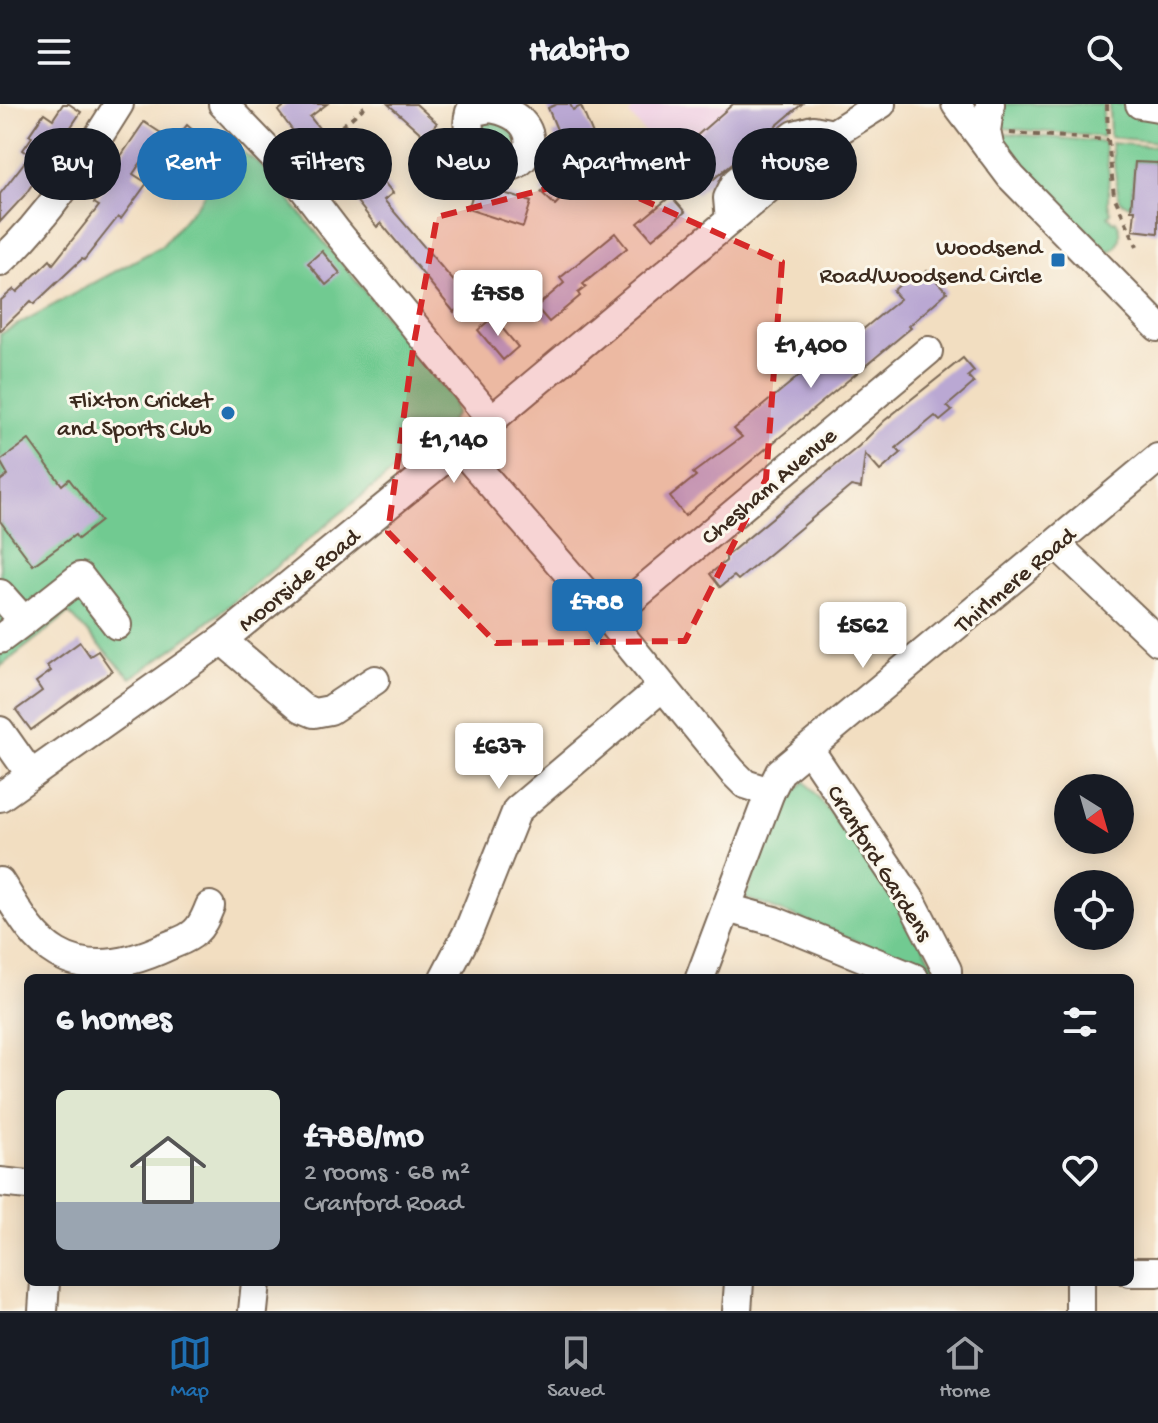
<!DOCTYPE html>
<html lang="en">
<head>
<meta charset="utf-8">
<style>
  :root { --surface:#171b24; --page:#242831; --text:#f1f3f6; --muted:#9ea1a6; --line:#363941; --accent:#1f6fb2 }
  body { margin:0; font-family:"Gochi Hand",sans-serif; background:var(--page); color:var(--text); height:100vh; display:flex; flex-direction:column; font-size:30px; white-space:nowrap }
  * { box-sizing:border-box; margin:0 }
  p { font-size:26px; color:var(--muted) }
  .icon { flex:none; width:44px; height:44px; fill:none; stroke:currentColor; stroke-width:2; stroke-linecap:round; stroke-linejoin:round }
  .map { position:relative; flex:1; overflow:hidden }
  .details { position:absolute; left:24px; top:870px; width:1110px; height:312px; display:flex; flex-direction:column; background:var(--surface); border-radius:12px; box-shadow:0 4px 20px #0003 }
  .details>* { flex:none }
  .banner { position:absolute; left:24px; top:24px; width:1110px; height:72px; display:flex; gap:16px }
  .needle { width:52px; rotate:143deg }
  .buttons { position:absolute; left:1054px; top:670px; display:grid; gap:16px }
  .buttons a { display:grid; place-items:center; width:80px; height:80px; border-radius:50%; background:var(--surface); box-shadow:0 4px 20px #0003; font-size:40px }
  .price { position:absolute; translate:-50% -68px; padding:0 18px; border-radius:8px; background:#fff; color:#222; font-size:26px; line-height:52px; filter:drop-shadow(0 2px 4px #0008) }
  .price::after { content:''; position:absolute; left:50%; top:48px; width:24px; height:18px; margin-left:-12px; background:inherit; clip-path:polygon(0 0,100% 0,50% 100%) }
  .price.selected { background:var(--accent); color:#fff }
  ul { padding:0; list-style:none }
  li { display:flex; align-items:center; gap:24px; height:200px; padding:0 32px }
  li span { display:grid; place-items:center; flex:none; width:224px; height:160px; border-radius:12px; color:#555 }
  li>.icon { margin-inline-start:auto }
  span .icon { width:96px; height:96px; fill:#fffc; stroke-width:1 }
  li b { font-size:34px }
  h2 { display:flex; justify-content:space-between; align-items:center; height:96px; padding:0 32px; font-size:34px }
  .pill { padding:0 28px; border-radius:36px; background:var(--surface); box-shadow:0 4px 20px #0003; font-size:28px; line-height:72px }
  .pill.selected { background:var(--accent); color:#fff }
  header { display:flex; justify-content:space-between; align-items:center; height:104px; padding:0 32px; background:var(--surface); font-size:36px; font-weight:700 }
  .dock { display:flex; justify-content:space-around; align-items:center; height:112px; border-top:2px solid var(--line); background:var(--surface); font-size:22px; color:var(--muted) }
  .dock a { display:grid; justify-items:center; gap:4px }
  .dock .selected { color:var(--accent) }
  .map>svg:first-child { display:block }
  .built { fill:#f0d0e4 }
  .green { fill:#71ca91; stroke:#567a58; stroke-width:2 }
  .building { fill:#baa8d3 }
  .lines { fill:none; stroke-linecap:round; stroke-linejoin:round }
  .minor-casing { stroke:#7b6957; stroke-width:32 }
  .path { stroke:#7b6957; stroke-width:4; stroke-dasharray:6 6; stroke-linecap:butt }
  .minor { stroke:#fff; stroke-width:28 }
  .marked { fill:#d62828; fill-opacity:0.2; stroke:#d62828; stroke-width:6; stroke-dasharray:16 10; stroke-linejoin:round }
  .poi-dot { fill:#1f6fb2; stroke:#fbf7ec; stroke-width:3 }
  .labels { text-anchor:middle; stroke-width:6; stroke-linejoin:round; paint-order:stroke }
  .poi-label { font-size:24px; fill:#3b2a1e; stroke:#fbf7ec; text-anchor:end }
  .street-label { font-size:24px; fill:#3b2a1e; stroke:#fbf7ec }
</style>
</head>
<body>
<header><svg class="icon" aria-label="menu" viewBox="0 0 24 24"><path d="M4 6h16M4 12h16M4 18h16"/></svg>Habito<svg class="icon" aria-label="search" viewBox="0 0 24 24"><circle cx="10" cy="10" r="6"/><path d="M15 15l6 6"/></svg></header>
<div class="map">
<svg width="1158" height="1207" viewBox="0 0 1158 1207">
  <rect width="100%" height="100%" fill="#fbf7ec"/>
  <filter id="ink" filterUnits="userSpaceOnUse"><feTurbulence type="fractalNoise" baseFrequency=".0125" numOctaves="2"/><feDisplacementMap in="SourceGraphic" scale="16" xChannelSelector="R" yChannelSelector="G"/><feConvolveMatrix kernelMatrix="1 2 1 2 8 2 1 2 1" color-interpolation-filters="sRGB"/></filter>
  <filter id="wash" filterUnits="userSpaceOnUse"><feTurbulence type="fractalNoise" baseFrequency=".006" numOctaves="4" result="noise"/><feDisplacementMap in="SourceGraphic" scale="32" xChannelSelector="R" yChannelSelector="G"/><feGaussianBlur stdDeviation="1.8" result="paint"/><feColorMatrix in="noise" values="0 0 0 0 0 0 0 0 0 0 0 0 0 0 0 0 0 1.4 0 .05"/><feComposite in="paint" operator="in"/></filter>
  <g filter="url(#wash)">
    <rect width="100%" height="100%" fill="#f2dec1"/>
    <polygon class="built" points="638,0 802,0 696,90 629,10"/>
    <g class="green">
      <polygon points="1003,0 1103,0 1103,33 1002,24 999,19"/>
      <polygon points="1109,0 1130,0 1158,7 1158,38 1110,33"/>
      <polygon points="490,11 520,35 505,53 486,42 481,16"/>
      <path d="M 1002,29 L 1104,38 L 1109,69 L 1108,99 L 1111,109 L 1108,112 L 1114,118 L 1116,117 C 1123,128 1122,142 1109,148 C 1086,124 1009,56 1002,29 Z"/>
      <polygon points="1111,39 1158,43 1158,59 1135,58 1131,103 1120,97 1118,90"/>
      <path d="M 237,44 L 260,60 L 454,296 L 456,310 C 437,337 386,372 358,395 C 284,455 211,521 131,574 L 69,509 L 0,563 L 0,230 L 162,142 L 200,97 Z"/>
      <path d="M 805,677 L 899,796 L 934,862 L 928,870 L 834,827 L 745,794 C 762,754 774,708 805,677 Z"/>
    </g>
    <g id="blocks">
      <g class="building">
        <polygon points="63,0 69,0 81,8 25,91 0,118 0,90 30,51 23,46 32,33 29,31 44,9 53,15"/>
        <polygon points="287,0 327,0 310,13 339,49 343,46 352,58 361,50 393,89 384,96 469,195 454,208 381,119 377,123 314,43 309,47 293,27 278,7"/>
        <polygon points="388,0 416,0 437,19 425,33"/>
        <polygon points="557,0 570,0 573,6 581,2 596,38 588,42 589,45 563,56 553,30 558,28 548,4"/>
        <polygon points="733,0 802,0 696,90 665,53 691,32 693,35"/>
        <polygon points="144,18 161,29 133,70 147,79 121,115 118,113 84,156 82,155 34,200 31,197 0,227 0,197 14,185 17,188 50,156 53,160 99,102 94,99 110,77 106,74"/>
        <polygon points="187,21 224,53 206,74 169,43"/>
        <polygon points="440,41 462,75 447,85 425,51"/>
        <polygon points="1135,58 1158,59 1158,129 1133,126 1135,106 1131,106"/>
        <polygon points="559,68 573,82 555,101 541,88"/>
        <polygon points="475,84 500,92 501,88 531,98 523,123 468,105"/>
        <polygon points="671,92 685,108 652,135 638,119"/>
        <polygon points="615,129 627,144 583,180 586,183 578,189 580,192 549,218 536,203 564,179 560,174"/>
        <polygon points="322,147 340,169 326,181 308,159"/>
        <polygon points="927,167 947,188 909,222 911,224 685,412 670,393 696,372 693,369 742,333 734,325 821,254 820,253 834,241 839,245 900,195 893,187 907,174 913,180"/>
        <polygon points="493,213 518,243 503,256 478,226"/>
        <polygon points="963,254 974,267 968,272 974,279 947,302 952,307 940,317 935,312 896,344 901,349 880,367 865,350 861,384 851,382 738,476 734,472 720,483 710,470 726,457 726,452 859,342 884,317"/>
        <polygon points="29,336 62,381 69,375 101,417 78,435 75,431 33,461 0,417 0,377 8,371 0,357"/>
        <polygon points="80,538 90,552 98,547 112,567 31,626 16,606 42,587 36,578 51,567 47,562"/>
      </g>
    </g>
  </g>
  <g filter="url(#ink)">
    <use href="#blocks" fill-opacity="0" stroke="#7b6957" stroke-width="2"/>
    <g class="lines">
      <defs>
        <g id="minor">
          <polyline points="223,0 301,81 337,128 492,316"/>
          <polyline points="956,0 1011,73 1158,223"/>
          <polyline points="990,0 986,27 990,46"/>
          <polyline points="1140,0 1158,3"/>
          <path d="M 490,4 C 567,17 514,100 477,43 C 469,32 466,21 470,8 Z"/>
          <polyline points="730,116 728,94 736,78 795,31 813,26 833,30"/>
          <path d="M 0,158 C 49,113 84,56 119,0"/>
          <polyline points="459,343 608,515 732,667 745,680 770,688"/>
          <polyline points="1056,440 1158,537"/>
          <polyline points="0,490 24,517 0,535"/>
          <polyline points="608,515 928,247"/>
          <polyline points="24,517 80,473 117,521"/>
          <polyline points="222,536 302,604 314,609 330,606 375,576"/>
          <polyline points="0,627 31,671"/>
          <polyline points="809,645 912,798 947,866 947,874"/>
          <polyline points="0,693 222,536 459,343 833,30 881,0"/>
          <path d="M 0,778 C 16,803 31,834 57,849 C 92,870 134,858 168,842 C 177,838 188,835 195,828 C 203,821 206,811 210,802"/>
          <polyline points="727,804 774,817 914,874"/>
          <polyline points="444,874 469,826 517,706 662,583"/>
          <polyline points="700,874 770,688 780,668 1158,354"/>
          <polyline points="0,1078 28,1081"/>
          <polyline points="1130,1168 1158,1168"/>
          <polyline points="43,1207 45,1178"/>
          <polyline points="253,1207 256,1178"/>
          <polyline points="737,1207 739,1178"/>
          <polyline points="1080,1207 1080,1178"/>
        </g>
      </defs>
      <use href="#minor" class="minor-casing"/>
      <g class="path">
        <polyline points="1107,0 1108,36 1114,92 1137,142"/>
        <polyline points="1010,29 1108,36"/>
        <polyline points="305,53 368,0"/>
      </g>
      <use href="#minor" class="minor"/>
    </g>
  </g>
  <path class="marked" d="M 592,73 L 782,158 L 766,375 L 685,537 L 496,539 L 388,428 L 413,245 L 437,113 Z"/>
  <g class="poi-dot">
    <rect x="1050" y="148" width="16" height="16" rx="4"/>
    <circle cx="228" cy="309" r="8"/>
  </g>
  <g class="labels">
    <g class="poi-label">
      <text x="1042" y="150">Woodsend<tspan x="1042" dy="28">Road/Woodsend Circle</tspan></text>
      <text x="212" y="303">Flixton Cricket<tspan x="212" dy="28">and Sports Club</tspan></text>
    </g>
    <g class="street-label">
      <text transform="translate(768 381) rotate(-40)" y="8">Chesham Avenue</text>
      <text transform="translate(298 475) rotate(-39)" y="8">Moorside Road</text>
      <text transform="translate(1014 475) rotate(-40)" y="8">Thirlmere Road</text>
      <text transform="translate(881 758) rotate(58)" y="8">Cranford Gardens</text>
    </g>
  </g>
</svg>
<div class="buttons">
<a><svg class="needle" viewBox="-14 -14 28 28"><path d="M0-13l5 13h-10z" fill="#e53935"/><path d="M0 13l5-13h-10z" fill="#9ea1a6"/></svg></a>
<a><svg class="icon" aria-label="locate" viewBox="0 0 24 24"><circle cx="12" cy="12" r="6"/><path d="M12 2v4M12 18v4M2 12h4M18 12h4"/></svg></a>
</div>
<b class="price" style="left:498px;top:234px">£758</b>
<b class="price" style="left:811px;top:286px">£1,400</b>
<b class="price" style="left:454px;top:381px">£1,140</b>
<b class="price selected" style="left:597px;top:543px">£788</b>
<b class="price" style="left:863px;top:566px">£562</b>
<b class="price" style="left:499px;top:687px">£637</b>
<div class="banner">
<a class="pill">Buy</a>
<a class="pill selected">Rent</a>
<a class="pill">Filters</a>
<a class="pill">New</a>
<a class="pill">Apartment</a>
<a class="pill">House</a>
</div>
<section class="details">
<h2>6 homes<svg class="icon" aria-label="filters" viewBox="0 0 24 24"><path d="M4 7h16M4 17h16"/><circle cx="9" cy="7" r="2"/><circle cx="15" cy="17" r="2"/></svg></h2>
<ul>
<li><span style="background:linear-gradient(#dfe7d0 70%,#9aa5b1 0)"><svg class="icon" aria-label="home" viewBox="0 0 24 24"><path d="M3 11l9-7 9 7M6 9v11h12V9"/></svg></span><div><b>£788/mo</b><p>2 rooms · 68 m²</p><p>Cranford Road</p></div><svg class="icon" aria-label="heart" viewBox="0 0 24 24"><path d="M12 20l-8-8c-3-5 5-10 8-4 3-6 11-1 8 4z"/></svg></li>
</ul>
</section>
</div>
<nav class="dock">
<a class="selected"><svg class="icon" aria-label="map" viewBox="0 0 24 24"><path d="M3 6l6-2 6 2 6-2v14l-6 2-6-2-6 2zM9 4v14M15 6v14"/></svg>Map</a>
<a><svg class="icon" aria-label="saved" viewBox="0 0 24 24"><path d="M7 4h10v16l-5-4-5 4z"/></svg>Saved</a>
<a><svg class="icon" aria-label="home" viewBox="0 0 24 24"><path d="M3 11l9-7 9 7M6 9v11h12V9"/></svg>Home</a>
</nav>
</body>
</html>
